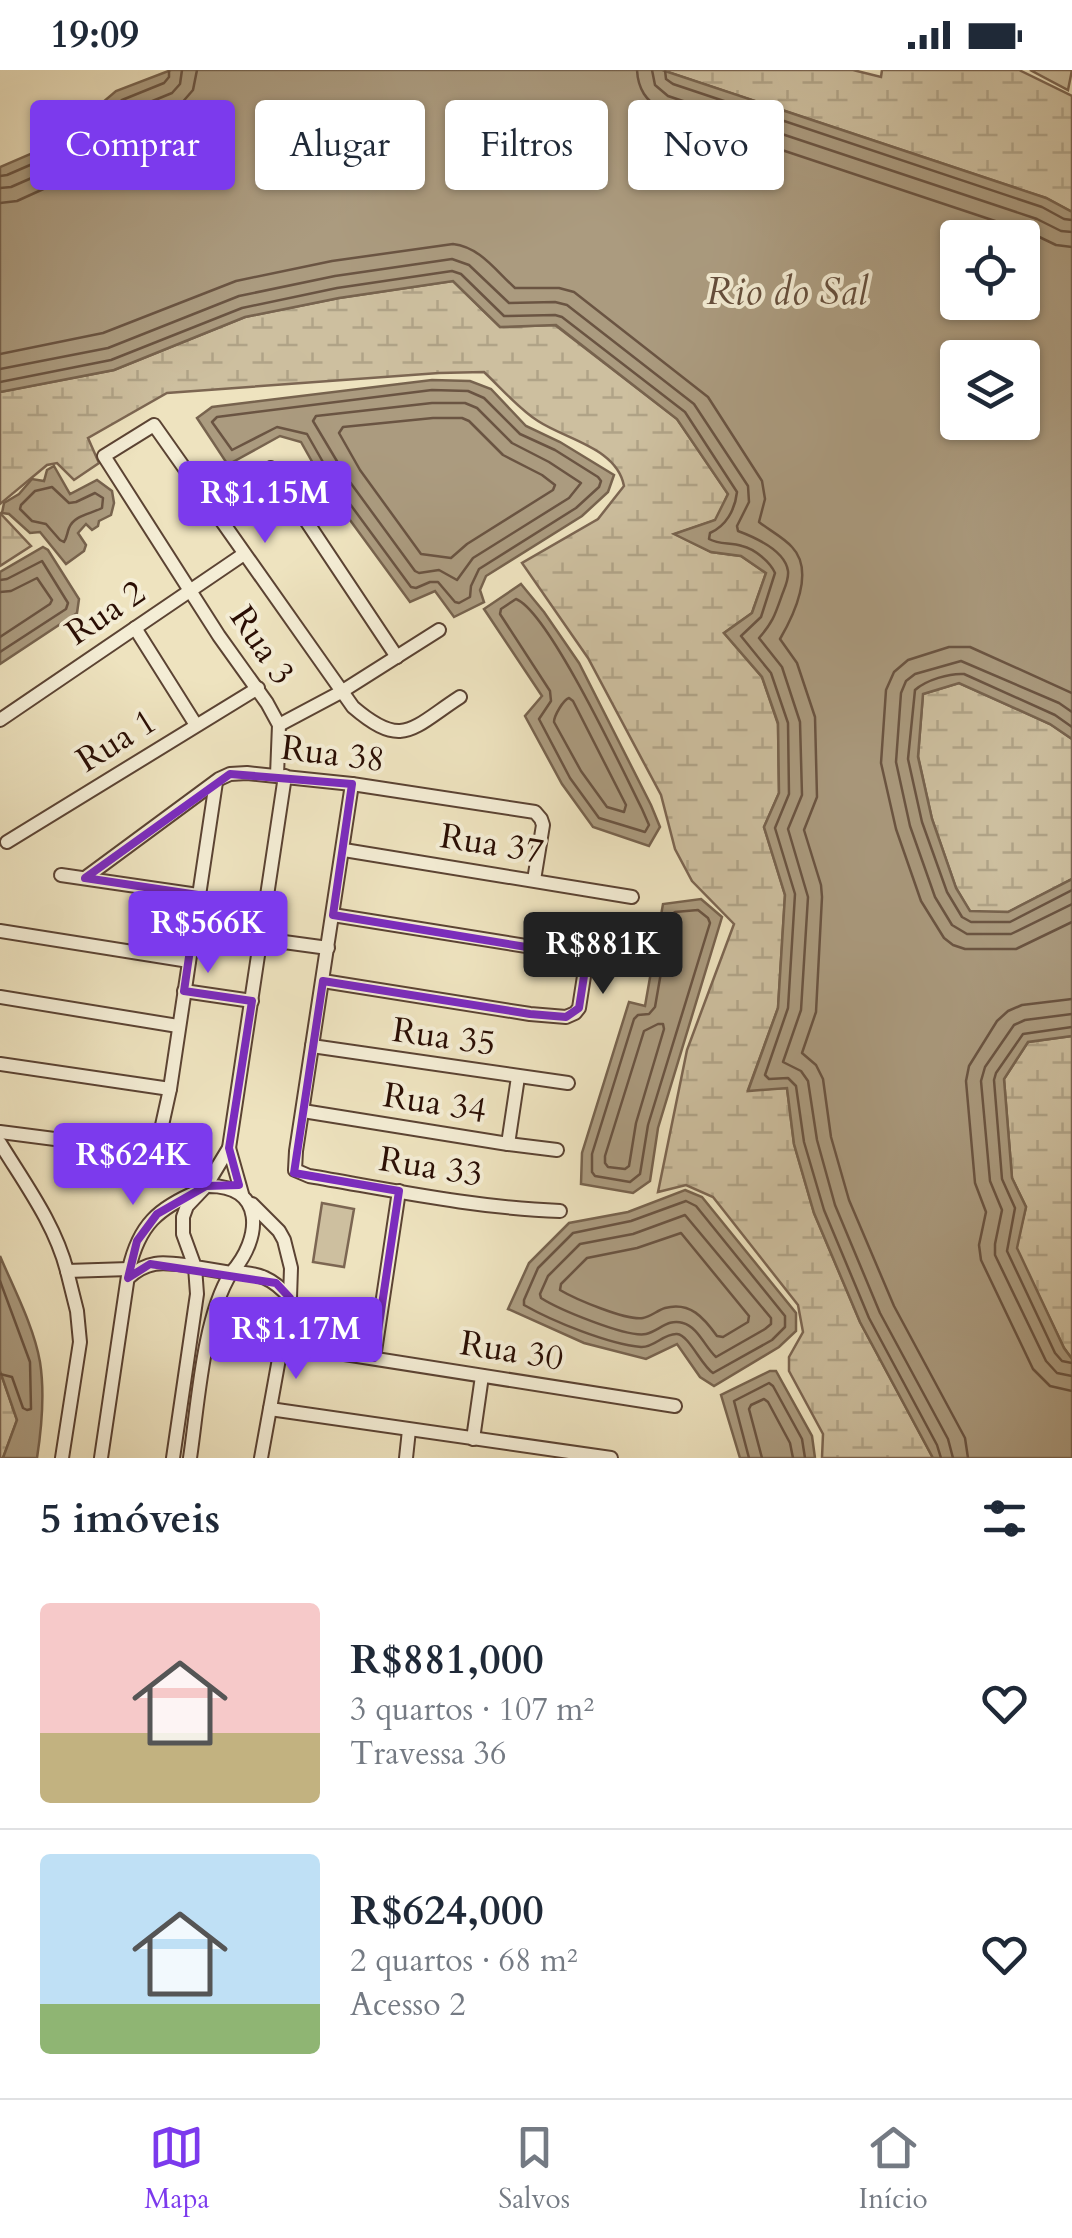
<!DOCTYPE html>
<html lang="pt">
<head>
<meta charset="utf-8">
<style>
  :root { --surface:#fff; --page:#f2f2f3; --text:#1f2937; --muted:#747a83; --line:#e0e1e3; --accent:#7c3aed }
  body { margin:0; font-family:Cardo,serif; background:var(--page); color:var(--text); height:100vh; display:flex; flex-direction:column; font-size:38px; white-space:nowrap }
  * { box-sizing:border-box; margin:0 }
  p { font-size:32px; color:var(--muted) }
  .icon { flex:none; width:55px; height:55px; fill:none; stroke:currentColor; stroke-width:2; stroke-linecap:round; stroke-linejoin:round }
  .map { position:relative; height:1388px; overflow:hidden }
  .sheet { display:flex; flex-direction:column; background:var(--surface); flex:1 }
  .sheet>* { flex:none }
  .banner { position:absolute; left:30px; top:30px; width:1012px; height:90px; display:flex; gap:20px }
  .buttons { position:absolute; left:940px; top:150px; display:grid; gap:20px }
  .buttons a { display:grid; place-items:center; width:100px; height:100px; border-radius:10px; background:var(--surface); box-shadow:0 2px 8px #0004; font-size:50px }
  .price { position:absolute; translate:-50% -85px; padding:0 22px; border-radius:10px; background:var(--accent); color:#fff; font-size:32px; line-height:65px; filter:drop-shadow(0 2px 5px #0008) }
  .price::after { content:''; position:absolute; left:50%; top:60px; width:30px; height:22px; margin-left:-15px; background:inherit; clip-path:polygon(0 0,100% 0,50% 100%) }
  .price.on { background:#222; color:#fff }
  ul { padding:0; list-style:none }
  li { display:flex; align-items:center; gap:30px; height:250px; padding:0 40px }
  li+li { border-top:2px solid var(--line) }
  li span { display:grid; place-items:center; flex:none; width:280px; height:200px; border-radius:10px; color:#555 }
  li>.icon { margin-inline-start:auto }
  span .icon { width:120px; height:120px; fill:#fffc; stroke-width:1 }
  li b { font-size:42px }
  h2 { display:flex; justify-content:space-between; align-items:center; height:120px; padding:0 40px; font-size:42px }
  .pill { padding:0 35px; border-radius:10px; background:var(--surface); box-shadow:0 2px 8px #0004; font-size:35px; line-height:90px }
  .pill.on { background:var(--accent); color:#fff }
  .status { display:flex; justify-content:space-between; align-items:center; height:70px; padding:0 50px; background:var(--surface); direction:ltr }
  .status svg { height:28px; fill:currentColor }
  .tabs { display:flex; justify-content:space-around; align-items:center; height:140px; border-top:2px solid var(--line); background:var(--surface); font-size:28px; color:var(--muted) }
  .tabs a { display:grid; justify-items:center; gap:5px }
  .tabs .on { color:var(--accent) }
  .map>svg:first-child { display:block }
  .grass { fill:url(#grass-tufts); stroke:#7c6652; stroke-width:2.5 }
  .wetland { fill:url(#wetland-marsh); stroke:#7c6652; stroke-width:2.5 }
  .pitch { fill:#cdbf9f; stroke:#7c6652; stroke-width:2.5 }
  .water { fill:#ab9b7f; stroke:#77634e; stroke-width:2.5; fill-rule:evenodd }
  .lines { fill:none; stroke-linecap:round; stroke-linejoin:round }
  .shore { stroke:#6a5442; stroke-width:2.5 }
  .minor-casing { stroke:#5b4333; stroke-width:16 }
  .minor { stroke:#f4edd5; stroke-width:12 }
  .marked { fill:none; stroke:#7b2cbf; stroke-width:8; stroke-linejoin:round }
  .labels { text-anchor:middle; stroke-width:8; stroke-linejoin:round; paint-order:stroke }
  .street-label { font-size:35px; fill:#2a0e04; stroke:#f4edd5 }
  .water-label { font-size:38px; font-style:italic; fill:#644d3b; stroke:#f4edd5 }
</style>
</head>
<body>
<div class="status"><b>19:09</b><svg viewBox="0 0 49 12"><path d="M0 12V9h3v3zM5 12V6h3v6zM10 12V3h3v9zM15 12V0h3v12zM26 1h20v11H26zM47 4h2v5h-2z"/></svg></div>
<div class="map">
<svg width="1072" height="1388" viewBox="0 0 1072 1388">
  <defs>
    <pattern id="grass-tufts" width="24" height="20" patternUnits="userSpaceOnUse" patternTransform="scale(2.5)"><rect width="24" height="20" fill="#cdbf9f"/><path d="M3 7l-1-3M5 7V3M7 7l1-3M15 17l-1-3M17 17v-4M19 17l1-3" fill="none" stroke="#b0a387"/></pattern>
    <pattern id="wetland-marsh" width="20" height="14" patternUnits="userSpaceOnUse" patternTransform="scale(2.5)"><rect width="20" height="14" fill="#cdbf9f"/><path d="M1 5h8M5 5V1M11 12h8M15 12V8" fill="none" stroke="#b0a387"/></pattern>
  </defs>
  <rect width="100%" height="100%" fill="#eee3bf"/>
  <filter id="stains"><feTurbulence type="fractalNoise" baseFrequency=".002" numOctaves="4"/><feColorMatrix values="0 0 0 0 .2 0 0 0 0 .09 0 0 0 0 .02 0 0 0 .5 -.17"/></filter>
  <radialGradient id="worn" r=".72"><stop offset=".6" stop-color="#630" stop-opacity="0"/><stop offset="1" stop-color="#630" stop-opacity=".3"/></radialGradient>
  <polygon class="grass" points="1030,0 1072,0 1068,20"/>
  <g class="wetland">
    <polygon points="662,0 853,0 881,7 882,0 1019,0 1072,26 1072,142 1046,128"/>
    <path d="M 453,211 L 500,257 L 555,255 L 677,349 L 728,424 L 716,450 L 675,464 L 711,482 L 741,486 L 766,503 L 752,543 L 724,563 L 762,607 L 778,654 L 779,723 L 764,757 L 785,825 L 778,938 L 748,1020 L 787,1018 L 794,1074 L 814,1143 L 860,1252 L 933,1388 L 822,1388 L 823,1364 L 789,1301 L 789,1287 L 803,1262 L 798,1235 L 713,1127 L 686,1115 L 658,1122 L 687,980 L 734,854 L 692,811 L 675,779 L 661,725 L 588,588 L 522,493 L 598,449 L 624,416 C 617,378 567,370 538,351 C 519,339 501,318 484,302 L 439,303 L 167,323 L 88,368 L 99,393 L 74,410 L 57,393 L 47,395 L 0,434 L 0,322 L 114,300 L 245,247 L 339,228 Z"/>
    <polygon points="0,443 31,476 0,496"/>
    <polygon points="959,613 1050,654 1072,669 1072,809 1008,842 970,842 956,818 932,749 918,686 923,624"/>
    <polygon points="1072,966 1072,1289 1064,1278 1016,1178 1026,1137 1012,1108 1004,1009 1028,972"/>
    <polygon points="0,1301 17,1350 3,1388 0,1388"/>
  </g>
  <polygon class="pitch" points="322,1133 354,1139 344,1197 313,1192"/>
  <g class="water">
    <path d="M 171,0 L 662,0 L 1046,128 L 1072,142 L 1072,669 L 1050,654 L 959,613 L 923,624 L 918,687 L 932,749 L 956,818 L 970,841 L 1008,842 L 1072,809 L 1072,966 L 1028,972 L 1004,1009 L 1012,1108 L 1026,1137 L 1017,1178 L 1064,1278 L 1072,1289 L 1072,1388 L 933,1388 L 860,1252 L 814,1143 L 794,1074 L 787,1018 L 748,1021 L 778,938 L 785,825 L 764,757 L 779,723 L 778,653 L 762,607 L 724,563 L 752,543 L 766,503 L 741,486 L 711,482 L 674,464 L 715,450 L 728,424 L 677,349 L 556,255 L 500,257 L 453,211 L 339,228 L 245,247 L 114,300 L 0,322 L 0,97 L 33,83 L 69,61 L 116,21 ZM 958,168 L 1022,168 L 1022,232 L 958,232 ZM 958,288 L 1022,288 L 1022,352 L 958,352 Z"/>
    <polygon points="432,310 470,311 491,319 526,356 560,372 614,405 608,422 582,446 486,506 480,520 484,532 454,547 435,521 410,532 328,420 301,372 280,366 231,393 226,392 197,348 212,337"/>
    <polygon points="54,396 70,424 97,410 112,421 114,433 111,445 99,451 98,456 92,460 86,454 78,463 86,475 84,481 66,494 40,462 30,463 9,444 2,443 4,433 19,424 32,409 44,411 47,400"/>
    <polygon points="43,477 48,480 79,529 77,543 0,594 0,502"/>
    <polygon points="521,514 544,542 579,593 651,735 660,757 649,776 593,757 562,714 525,646 542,626 484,539"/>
    <polygon points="701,829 722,847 658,1058 650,1111 633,1123 581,1114 582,1083 629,932 645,936 663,834"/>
    <polygon points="685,1120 702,1127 796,1243 796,1261 779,1277 714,1316 700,1307 677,1274 646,1289 584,1273 508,1239 529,1193 569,1153 628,1142"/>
    <path d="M 0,1186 C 14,1219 34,1257 40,1292 C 45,1324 42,1356 37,1388 L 3,1388 L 17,1350 L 0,1301 Z"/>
    <polygon points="770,1301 776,1301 812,1366 815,1388 740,1388 721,1325"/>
  </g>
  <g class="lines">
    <g class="shore">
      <path d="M 637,0 C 638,19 646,31 662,40 L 1031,163 L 1056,175 L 1072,177"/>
      <polyline points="652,0 655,15 668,26 1037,149 1061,161 1072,162"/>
      <polyline points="665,0 666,9 673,14 1042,137 1064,149 1072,150"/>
      <polyline points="0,106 7,105 37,92 74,70 122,30 164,13 169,7 169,0"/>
      <polyline points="0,118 11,117 43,103 83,79 128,41 172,23 180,14 182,0"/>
      <polyline points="0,133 17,131 50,116 92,91 135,54 180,35 193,20 197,0"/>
      <path d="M 0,284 L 103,263 L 236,211 L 332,191 L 453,174 C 480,177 496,201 515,218 L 559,218 L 574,222 L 708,327 L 762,411 L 765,429 L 759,452 C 769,460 783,467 792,477 C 815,501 794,545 780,569 L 797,593 L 815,647 L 817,727 L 804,760 L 821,815 L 822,827 L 816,942 L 802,983 L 816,995 L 823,1009 L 831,1067 L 849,1130 L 894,1236 L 965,1368 L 968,1388"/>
      <path d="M 0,299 L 108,278 L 239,226 L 335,206 L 452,189 L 469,195 L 509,233 L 555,232 L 567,235 L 694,334 L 748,416 L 749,432 L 737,456 L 738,461 C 754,467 785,480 788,501 C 789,509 785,517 782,525 C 775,545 773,552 759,568 L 782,597 L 800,652 L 802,725 L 788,759 L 808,827 L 801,940 L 783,992 L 801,1001 L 808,1011 L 817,1070 L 835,1135 L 880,1243 L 948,1369 L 953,1388"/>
      <path d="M 0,312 L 111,290 L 242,238 L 337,218 L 452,201 L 461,204 L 504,246 L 555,245 L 562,247 L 685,342 L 737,422 C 735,440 726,456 710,463 L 709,469 C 720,475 731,472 742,476 C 755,479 770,492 775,503 L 761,547 L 741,566 L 771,603 L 788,653 L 789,724 L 775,758 L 795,824 L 788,938 L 765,1005 L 769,1009 L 788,1008 L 796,1016 L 804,1072 L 824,1140 L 869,1248 L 937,1375 L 941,1388"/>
      <polygon points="432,320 468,321 484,328 520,364 555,380 598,407 601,411 599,417 576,438 479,499 471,516 470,527 459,533 455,532 438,512 430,512 416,518 411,517 336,415 307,364 277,357 232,380 212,352 217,347"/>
      <polygon points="432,333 465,333 477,338 512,373 549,392 581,413 569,428 473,488 457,510 439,500 419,503 415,501 347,408 313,351 316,346"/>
      <polygon points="433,348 462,348 469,351 503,385 542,405 555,415 553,420 467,474 451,488 421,484 360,400 339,363 343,357"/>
      <path d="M 52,417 L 69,433 L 76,432 L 95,423 L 103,428 L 102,438 C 91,444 74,445 69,458 C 67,463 67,468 64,472 L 60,470 L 46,454 L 32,451 L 20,439 L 21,435 L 35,421 Z"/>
      <polyline points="0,510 7,509 42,491 68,533 66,539 0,582"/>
      <polyline points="0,522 11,521 37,508 52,530 50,534 0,567"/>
      <path d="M 516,529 C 549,542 623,701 642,739 L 649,755 L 645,762 L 599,748 L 570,708 L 539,649 L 551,631 L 550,621 L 500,544 L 501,539 Z"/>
      <polyline points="1072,623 970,577 949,577 908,590 894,602 886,620 881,693 896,759 921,831 944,868 953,875 965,879 1016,879 1072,852"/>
      <path d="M 569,628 L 573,631 L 626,735 L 624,742 L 607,737 L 581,701 L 554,652 C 554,646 563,630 569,628 Z"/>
      <polyline points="1072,642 1059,633 961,591 915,604 906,611 901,623 896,692 910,756 935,827 952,855 967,864 1011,864 1072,834"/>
      <path d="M 1072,657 L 1055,645 L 964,604 C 950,603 926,610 915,620 L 908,689 L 922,752 L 947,822 L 962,847 L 971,852 L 1010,852 L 1072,820"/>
      <polygon points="698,840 708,848 710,853 648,1055 640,1104 630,1112 595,1106 592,1102 592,1084 634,949 638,945 649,944 655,937 671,845 675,842"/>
      <polyline points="1072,929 1022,935 1008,941 997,951 969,996 966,1011 975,1113 986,1142 979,1175 981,1190 1033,1299 1050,1316 1072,1321"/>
      <polyline points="1072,944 1025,950 1014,955 985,997 981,1011 990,1111 1002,1140 995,1174 995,1185 1046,1291 1057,1303 1072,1306"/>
      <polygon points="658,954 663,954 664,959 636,1053 629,1096 625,1099 608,1097 605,1093 605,1086 644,961"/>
      <polyline points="1072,957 1023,964 996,1003 994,1010 1002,1109 1015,1138 1007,1181 1055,1283 1062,1291 1072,1293"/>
      <path d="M 686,1131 L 696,1136 L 785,1246 L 785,1257 L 772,1270 L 713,1303 C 701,1295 689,1265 677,1264 C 664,1263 654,1278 641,1277 C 608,1274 552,1251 524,1235 L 524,1230 L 538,1198 L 573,1163 L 631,1151 Z"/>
      <path d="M 685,1145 L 771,1248 L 771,1254 L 765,1259 L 716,1287 C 705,1277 698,1257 683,1253 C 668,1248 659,1261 646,1264 C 627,1268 558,1239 541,1228 L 540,1224 L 548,1206 L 580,1174 L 633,1164 Z"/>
      <path d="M 681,1163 L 749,1246 L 748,1252 L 723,1267 L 717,1266 C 704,1248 690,1231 665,1238 C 658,1240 650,1247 643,1248 C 627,1251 575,1229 560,1220 L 561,1214 L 587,1188 L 637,1178 Z"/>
      <polyline points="0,1211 30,1292 31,1339 27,1340 23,1338 12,1307 0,1304"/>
      <polyline points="749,1388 734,1331 769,1313 773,1316 802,1369 805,1388"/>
      <polyline points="762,1388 749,1339 751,1335 764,1329 768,1332 790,1373 793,1388"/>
    </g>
    <defs>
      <g id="minor">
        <polyline points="271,398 397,587"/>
        <polyline points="135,558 196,655"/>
        <polyline points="0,650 244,484"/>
        <polyline points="279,655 341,622 439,560"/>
        <path d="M 277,705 L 279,655 L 267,633 L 219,566 L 104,386 L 154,355 L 353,637 C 403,680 412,658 460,627"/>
        <path d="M 352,714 L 296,1081 L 295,1100 L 309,1106 C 392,1120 476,1138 560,1141"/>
        <polyline points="7,772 258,618"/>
        <polyline points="344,780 632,827"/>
        <polyline points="61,805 198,825"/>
        <polyline points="85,808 219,709 230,704 247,703 352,714 535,742 541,749 543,755 534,810"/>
        <polyline points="333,845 638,894"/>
        <polyline points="0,861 189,891"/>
        <polyline points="262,869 328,878"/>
        <polyline points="323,911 530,944 566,947 575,943 579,938 587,887"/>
        <polyline points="184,921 252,931"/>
        <polyline points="0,927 178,956"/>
        <polyline points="312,976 568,1013"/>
        <polyline points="0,994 170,1019"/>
        <polyline points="303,1041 508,1074 557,1080"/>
        <polyline points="0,1062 140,1080 157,1078 170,1019 216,712"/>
        <path d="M 0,1073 C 25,1114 55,1154 67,1201 L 129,1199"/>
        <polyline points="508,1074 518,1007"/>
        <polyline points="229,1078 242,1124"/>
        <polyline points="206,1116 229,1078 285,706"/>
        <polyline points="252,1134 279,1161 284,1170 291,1198 290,1228 261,1388"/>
        <path d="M 233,1202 C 259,1203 273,1208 290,1228"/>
        <path d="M 128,1208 C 150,1188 166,1193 194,1196"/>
        <polyline points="281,1274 675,1336"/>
        <polyline points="374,1288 399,1121"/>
        <polyline points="270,1339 611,1388"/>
        <polyline points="473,1369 482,1306"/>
        <polyline points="62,1388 80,1272 77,1241 67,1201"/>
        <path d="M 101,1388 L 129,1199 C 139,1155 158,1138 199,1121"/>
        <path d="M 173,1388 L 197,1224 L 195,1197 L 183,1164 L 183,1147 L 187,1136 L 206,1116 C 266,1114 262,1169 231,1203 L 195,1197"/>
        <path d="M 190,1388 C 198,1335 203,1247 231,1203"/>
        <polyline points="406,1388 409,1360"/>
      </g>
    </defs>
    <use href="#minor" class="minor-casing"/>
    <use href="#minor" class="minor"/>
  </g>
  <path class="marked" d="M 230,704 L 352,714 L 333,845 L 587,887 L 579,938 L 566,947 L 530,944 L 323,911 L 294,1103 L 399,1121 L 374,1288 L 281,1274 L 290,1228 L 276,1213 L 150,1194 L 128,1208 L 137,1171 L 157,1144 L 206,1116 L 239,1115 L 229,1078 L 252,931 L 184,921 L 198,825 L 85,808 Z"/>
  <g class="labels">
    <g class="street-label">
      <text transform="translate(105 542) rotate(-34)" y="12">Rua 2</text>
      <text transform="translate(263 575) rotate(56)" y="12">Rua 3</text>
      <text transform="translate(116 670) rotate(-32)" y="12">Rua 1</text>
      <text transform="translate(333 683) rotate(7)" y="12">Rua 38</text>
      <text transform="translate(492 773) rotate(9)" y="12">Rua 37</text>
      <text transform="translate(444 966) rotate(8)" y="12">Rua 35</text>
      <text transform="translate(435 1032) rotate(9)" y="12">Rua 34</text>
      <text transform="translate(431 1096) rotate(9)" y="12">Rua 33</text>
      <text transform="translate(512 1280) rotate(9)" y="12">Rua 30</text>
    </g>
    <g class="water-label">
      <text x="787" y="234">Rio do Sal</text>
    </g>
  </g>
  <rect width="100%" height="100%" filter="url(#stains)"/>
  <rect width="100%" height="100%" fill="url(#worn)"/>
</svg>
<div class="buttons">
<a><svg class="icon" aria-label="locate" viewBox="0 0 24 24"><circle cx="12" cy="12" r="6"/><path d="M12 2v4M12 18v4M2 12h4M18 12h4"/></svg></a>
<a><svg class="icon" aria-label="layers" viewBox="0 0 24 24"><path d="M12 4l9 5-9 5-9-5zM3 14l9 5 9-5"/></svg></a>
</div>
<b class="price" style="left:265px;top:476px">R$1.15M</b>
<b class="price" style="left:208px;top:906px">R$566K</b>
<b class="price on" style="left:603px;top:927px">R$881K</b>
<b class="price" style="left:133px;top:1138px">R$624K</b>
<b class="price" style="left:296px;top:1312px">R$1.17M</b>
<div class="banner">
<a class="pill on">Comprar</a>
<a class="pill">Alugar</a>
<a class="pill">Filtros</a>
<a class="pill">Novo</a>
</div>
</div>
<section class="sheet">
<h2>5 imóveis<svg class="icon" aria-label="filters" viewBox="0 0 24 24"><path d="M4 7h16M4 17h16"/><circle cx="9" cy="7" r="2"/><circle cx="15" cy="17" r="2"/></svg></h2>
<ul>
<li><span style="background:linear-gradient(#f6c9c9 65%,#c2b280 0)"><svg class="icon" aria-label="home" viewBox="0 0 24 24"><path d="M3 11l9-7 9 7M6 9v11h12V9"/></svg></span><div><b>R$881,000</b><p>3 quartos · 107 m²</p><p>Travessa 36</p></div><svg class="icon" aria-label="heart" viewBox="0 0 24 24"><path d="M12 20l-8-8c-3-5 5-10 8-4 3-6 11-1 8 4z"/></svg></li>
<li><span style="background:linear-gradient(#bfe0f5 75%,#8fb573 0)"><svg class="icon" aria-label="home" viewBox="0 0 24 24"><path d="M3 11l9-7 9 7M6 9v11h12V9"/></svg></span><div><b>R$624,000</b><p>2 quartos · 68 m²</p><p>Acesso 2</p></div><svg class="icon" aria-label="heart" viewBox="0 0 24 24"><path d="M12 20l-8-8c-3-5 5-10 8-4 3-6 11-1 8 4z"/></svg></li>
</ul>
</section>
<nav class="tabs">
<a class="on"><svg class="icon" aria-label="map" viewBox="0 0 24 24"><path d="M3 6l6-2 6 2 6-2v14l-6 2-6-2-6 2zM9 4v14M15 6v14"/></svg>Mapa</a>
<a><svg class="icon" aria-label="saved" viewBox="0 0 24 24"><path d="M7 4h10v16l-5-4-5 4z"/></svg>Salvos</a>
<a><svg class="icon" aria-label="home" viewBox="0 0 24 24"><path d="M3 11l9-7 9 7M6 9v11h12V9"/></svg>Início</a>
</nav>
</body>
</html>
